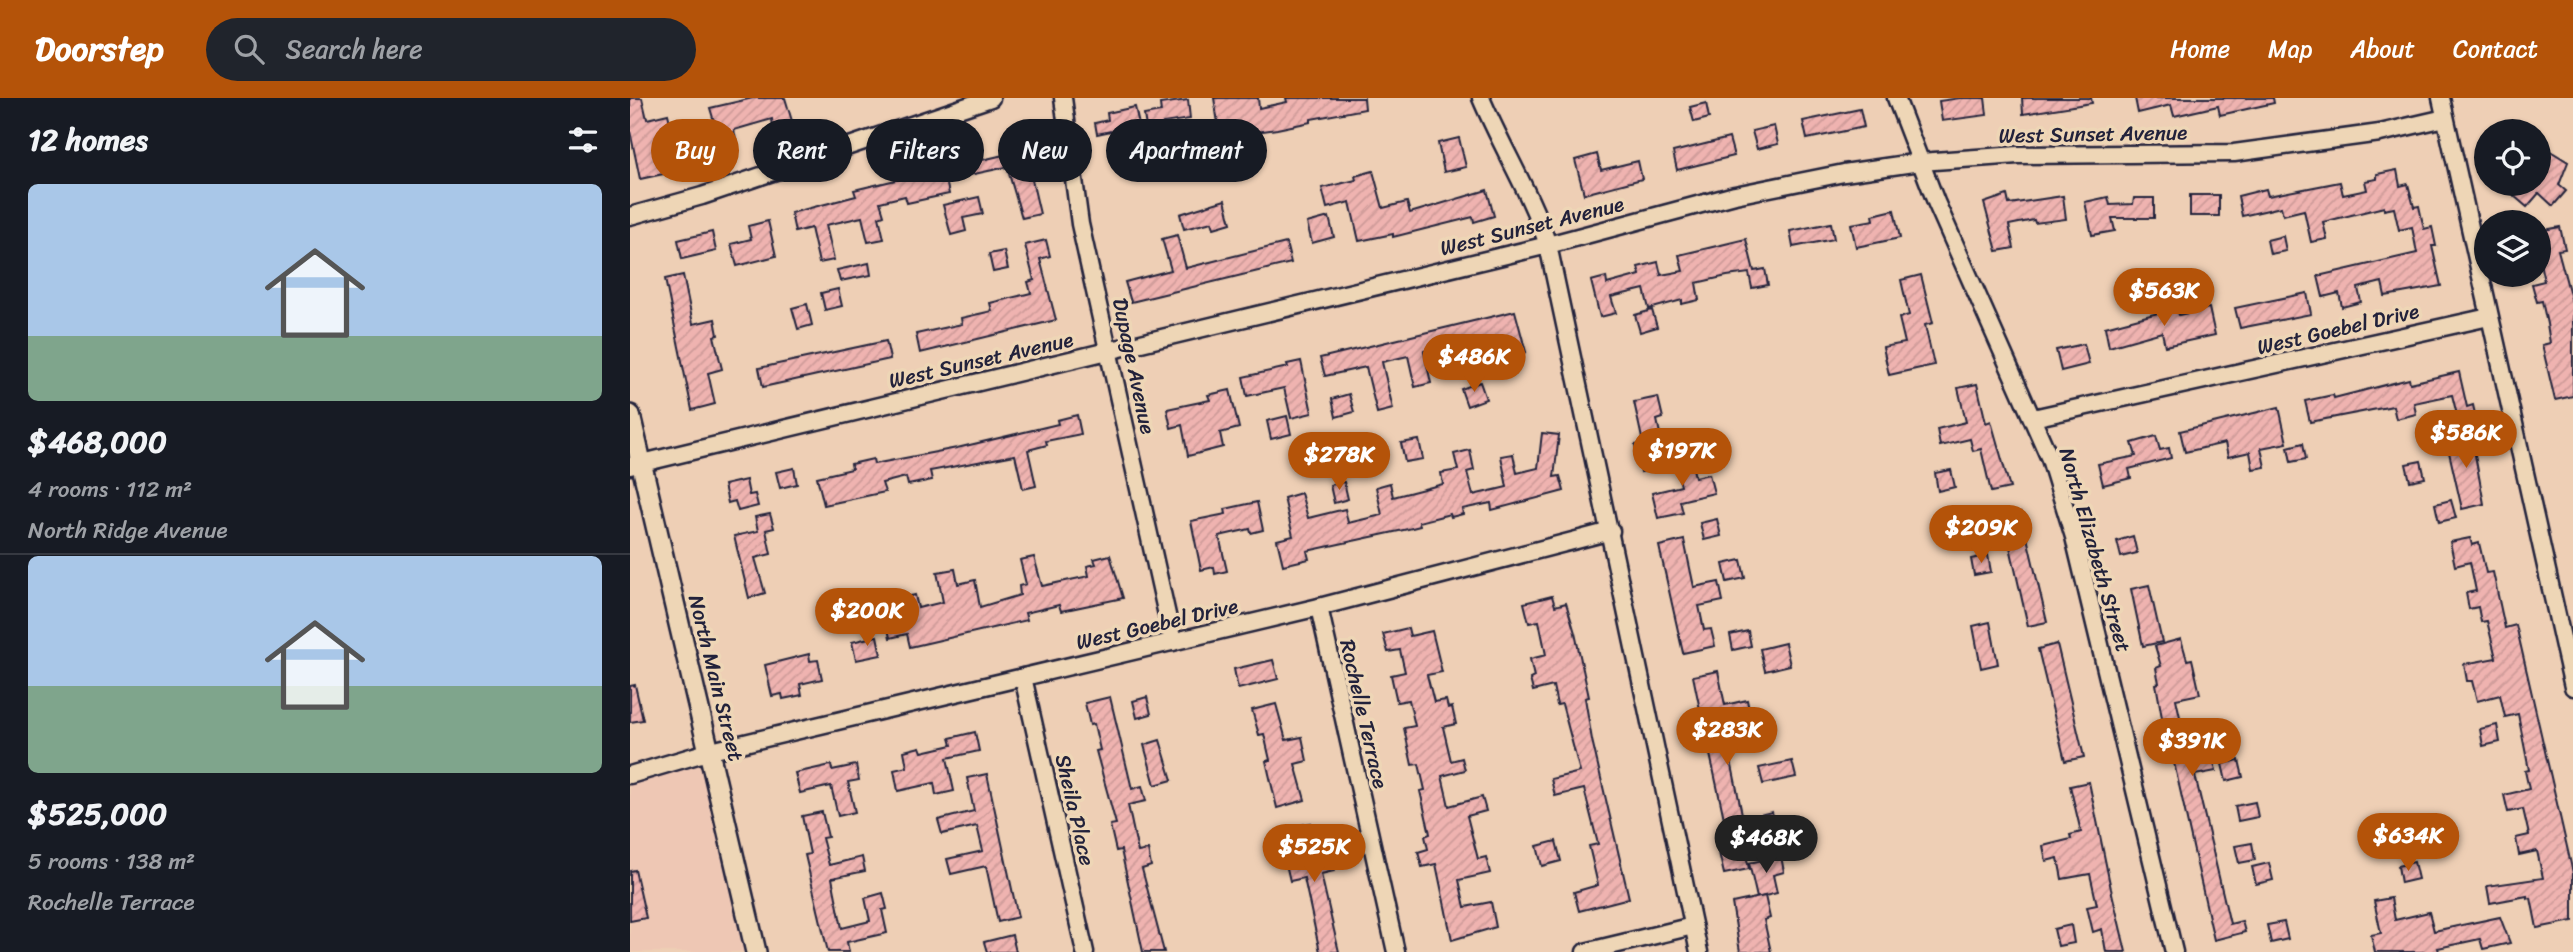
<!DOCTYPE html>
<html lang="en">
<head>
<meta charset="utf-8">
<style>
  :root { --surface:#171b24; --page:#20242c; --text:#f1f3f6; --muted:#9ea1a6; --line:#363941; --accent:#b45309 }
  body { margin:0; font-family:Sriracha,sans-serif; background:var(--page); color:var(--text); height:100vh; display:flex; flex-direction:column; font-size:26px; white-space:nowrap }
  * { box-sizing:border-box; margin:0 }
  p { font-size:23px; color:var(--muted) }
  .icon { flex:none; width:38px; height:38px; fill:none; stroke:currentColor; stroke-width:2; stroke-linecap:round; stroke-linejoin:round }
  .map { position:relative; flex:1; overflow:hidden }
  .drawer { display:flex; flex-direction:column; background:var(--surface); width:630px }
  .drawer>* { flex:none }
  .top-card { position:absolute; left:21px; top:21px; width:665px; height:63px; display:flex; gap:14px }
  .controls { position:absolute; left:1844px; top:21px; display:grid; gap:14px }
  .controls a { display:grid; place-items:center; width:77px; height:77px; border-radius:50%; background:var(--surface); box-shadow:0 2px 5px #0004; font-size:35px }
  .price { position:absolute; translate:-50% -60px; padding:0 16px; border-radius:24px; background:var(--accent); color:#fff; font-size:23px; line-height:46px; filter:drop-shadow(0 2px 4px #0008) }
  .price::after { content:''; position:absolute; left:50%; top:42px; width:21px; height:16px; margin-left:-10px; background:inherit; clip-path:polygon(0 0,100% 0,50% 100%) }
  .price.active { background:#222; color:#fff }
  ul { padding:0; list-style:none }
  li { display:grid; align-content:center; gap:14px; height:371px; padding:0 28px }
  li+li { border-top:2px solid var(--line) }
  li span { display:grid; place-items:center; height:217px; border-radius:10px; color:#555 }
  li>.icon { margin-inline-start:auto }
  span .icon { width:126px; height:126px; fill:#fffc; stroke-width:1 }
  li b { font-size:30px }
  h2 { display:flex; justify-content:space-between; align-items:center; height:84px; padding:0 28px; font-size:30px }
  .pill { padding:0 24px; border-radius:32px; background:var(--surface); box-shadow:0 2px 5px #0004; font-size:24px; line-height:63px }
  .pill.active { background:var(--accent); color:#fff }
  header { display:flex; align-items:center; gap:42px; box-sizing:border-box; height:98px; padding:0 35px; background:var(--accent); color:#fff }
  header strong { font-size:33px }
  nav { display:flex; gap:38px; margin-inline-start:auto; font-size:24px }
  .search { width:490px; height:63px; background:var(--page); display:flex; align-items:center; gap:18px; box-sizing:border-box; padding:0 24px; border-radius:38px; color:var(--muted); font-size:26px }
  main { display:flex; flex:1; min-height:0 }
  .map>svg:first-child { display:block }
  .built { fill:#eec7b4 }
  .building { fill:url(#building-hatch); stroke:#22223b; stroke-width:2 }
  .lines { fill:none; stroke-linecap:round; stroke-linejoin:round }
  .minor-casing { stroke:#22223b; stroke-width:21 }
  .tertiary-casing { stroke:#22223b; stroke-width:24 }
  .minor { stroke:#eed6b6; stroke-width:16 }
  .tertiary { stroke:#eed6b6; stroke-width:19 }
  .labels { text-anchor:middle; stroke-width:7; stroke-linejoin:round; paint-order:stroke }
  .street-label { font-size:21px; fill:#22223b; stroke:#eed6b6 }
</style>
</head>
<body>
<header>
<strong>Doorstep</strong>
<div class="search"><svg class="icon" aria-label="search" viewBox="0 0 24 24"><circle cx="10" cy="10" r="6"/><path d="M15 15l6 6"/></svg>Search here</div>
<nav><a>Home</a><a>Map</a><a>About</a><a>Contact</a></nav>
</header>
<main>
<section class="drawer">
<h2>12 homes<svg class="icon" aria-label="filters" viewBox="0 0 24 24"><path d="M4 7h16M4 17h16"/><circle cx="9" cy="7" r="2"/><circle cx="15" cy="17" r="2"/></svg></h2>
<ul>
<li><span style="background:linear-gradient(#a9c7e8 70%,#7fa58c 0)"><svg class="icon" aria-label="home" viewBox="0 0 24 24"><path d="M3 11l9-7 9 7M6 9v11h12V9"/></svg></span><div><b>$468,000</b><p>4 rooms · 112 m²</p><p>North Ridge Avenue</p></div></li>
<li><span style="background:linear-gradient(#a9c7e8 60%,#7fa58c 0)"><svg class="icon" aria-label="home" viewBox="0 0 24 24"><path d="M3 11l9-7 9 7M6 9v11h12V9"/></svg></span><div><b>$525,000</b><p>5 rooms · 138 m²</p><p>Rochelle Terrace</p></div></li>
</ul>
</section>
<div class="map">
<svg width="1943" height="854" viewBox="0 0 1943 854">
  <defs>
    <pattern id="building-hatch" width="6" height="6" patternUnits="userSpaceOnUse" patternTransform="scale(1.75)"><rect width="6" height="6" fill="#efb3b0"/><path d="M-1 1l2-2M0 6l6-6M5 7l2-2" fill="none" stroke="#cd9a98"/></pattern>
  </defs>
  <rect width="100%" height="100%" fill="#eecfb5"/>
  <filter id="ink" filterUnits="userSpaceOnUse"><feTurbulence type="fractalNoise" baseFrequency=".0143" numOctaves="2"/><feDisplacementMap in="SourceGraphic" scale="14" xChannelSelector="R" yChannelSelector="G"/><feConvolveMatrix kernelMatrix="1 2 1 2 8 2 1 2 1" color-interpolation-filters="sRGB"/></filter>
  <g filter="url(#ink)">
    <polygon class="built" points="78,659 120,854 0,854 0,681"/>
    <g class="building">
      <polygon points="0,0 12,0 17,21 38,16 43,36 35,38 43,74 10,81 0,33"/>
      <polygon points="123,0 155,0 162,23 143,28 142,21 104,32 106,42 80,49 76,32 86,30 80,10"/>
      <polygon points="584,0 628,0 629,10 657,4 656,0 734,0 735,11 681,21 681,24 647,31 612,36 611,32 590,38"/>
      <polygon points="1330,0 1355,0 1357,17 1312,23 1309,3"/>
      <polygon points="1392,0 1461,0 1462,5 1393,16"/>
      <polygon points="1505,0 1643,0 1644,5 1590,17 1588,8 1544,18 1541,7 1508,15"/>
      <polygon points="558,2 560,21 533,25 534,32 517,35 514,17 531,14 530,6"/>
      <polygon points="1076,5 1079,20 1064,24 1060,9"/>
      <polygon points="505,9 509,27 467,36 465,25 478,22 477,15"/>
      <polygon points="1230,11 1234,29 1177,41 1173,23"/>
      <polygon points="1144,28 1148,46 1127,51 1122,33"/>
      <polygon points="829,40 836,69 814,74 808,45"/>
      <polygon points="1099,40 1104,58 1047,72 1043,54"/>
      <polygon points="1909,46 1938,64 1929,87 1936,93 1923,108 1909,95 1897,109 1884,98 1889,86 1909,86"/>
      <polygon points="395,52 410,116 392,120 377,69 316,82 319,96 277,105 275,98 250,104 254,117 249,119 254,141 238,144 232,119 196,127 204,162 189,165 181,130 165,134 161,115 226,98 224,92 270,81 269,77 326,62 326,58 349,53 352,62"/>
      <polygon points="967,56 971,72 1008,63 1012,81 954,96 945,62"/>
      <polygon points="1767,72 1770,88 1778,86 1784,109 1789,108 1794,131 1802,129 1806,148 1802,148 1811,188 1755,198 1752,184 1728,190 1731,204 1712,209 1709,195 1693,199 1688,178 1787,155 1782,129 1769,132 1764,110 1754,112 1754,109 1693,124 1697,141 1681,144 1674,112 1653,117 1651,109 1612,118 1608,98 1636,91 1638,98 1710,84 1713,97 1737,92 1735,83 1747,81 1747,76"/>
      <polygon points="743,73 753,110 777,104 780,115 857,92 864,118 844,124 843,119 763,139 763,136 729,143 720,104 697,110 692,90 726,82 725,78"/>
      <polygon points="1377,97 1379,106 1433,98 1436,121 1405,125 1404,122 1379,127 1384,150 1367,153 1354,105"/>
      <rect x="1560" y="97" width="29" height="21"/>
      <polygon points="349,99 353,116 333,120 336,133 321,137 313,107"/>
      <polygon points="1478,99 1480,107 1503,106 1504,100 1524,100 1524,120 1482,120 1485,133 1462,137 1455,104"/>
      <polygon points="595,102 601,125 584,130 582,124 554,131 550,116"/>
      <polygon points="1264,112 1270,140 1226,149 1221,126 1244,122 1243,117"/>
      <polygon points="699,119 704,139 682,145 677,125"/>
      <polygon points="138,123 146,158 107,168 101,146 121,141 118,128"/>
      <polygon points="1201,125 1204,141 1163,149 1160,133"/>
      <polygon points="1930,129 1935,151 1928,152 1943,208 1943,298 1925,302 1912,247 1920,245 1917,226 1912,203 1907,204 1902,186 1914,183 1909,161 1909,133"/>
      <polygon points="82,134 86,153 52,161 48,142"/>
      <polygon points="547,137 556,170 656,145 661,165 501,204 495,184 541,172 532,141"/>
      <polygon points="1653,138 1656,153 1640,156 1637,142"/>
      <polygon points="1116,141 1124,173 1135,171 1138,187 1122,190 1119,175 1097,178 1066,185 1069,202 1052,206 1052,202 1019,211 1014,191 981,199 986,215 970,219 961,183 976,179 977,186 1010,177 1008,169 1028,164 1031,177 1053,173 1049,157"/>
      <polygon points="416,142 420,158 410,161 426,222 290,255 286,236 332,226 331,220 362,213 360,205 401,195 398,184 404,182 395,147"/>
      <polygon points="374,153 378,171 363,174 359,156"/>
      <polygon points="239,165 241,177 210,183 207,172"/>
      <polygon points="53,177 63,226 85,221 88,237 84,238 92,271 78,275 85,306 62,312 35,181"/>
      <polygon points="1291,177 1303,225 1295,227 1304,267 1259,277 1253,249 1275,245 1269,220 1279,217 1271,182"/>
      <polygon points="208,191 212,208 195,212 191,195"/>
      <polygon points="1677,195 1681,216 1610,230 1605,210"/>
      <polygon points="177,206 182,227 168,231 162,210"/>
      <polygon points="1547,210 1549,217 1579,210 1585,237 1535,248 1532,234 1479,249 1475,229"/>
      <polygon points="1022,212 1027,229 1010,234 1005,217"/>
      <polygon points="885,213 896,254 880,258 877,247 837,256 834,244 794,253 801,285 785,289 778,258 752,264 763,311 747,315 736,269 695,278 690,260"/>
      <polygon points="256,243 260,261 133,289 129,270"/>
      <polygon points="1454,246 1459,266 1431,273 1426,252"/>
      <polygon points="671,263 682,315 661,320 654,290 617,298 613,279 658,269 657,266"/>
      <polygon points="1829,274 1837,309 1843,307 1847,325 1830,329 1822,297 1784,305 1786,316 1766,321 1763,308 1680,324 1675,303 1703,297 1704,300 1779,281 1780,285"/>
      <polygon points="850,284 856,301 837,308 831,291"/>
      <polygon points="1347,286 1356,325 1361,323 1380,390 1361,394 1351,351 1343,353 1340,341 1310,348 1307,331 1336,324 1328,290"/>
      <polygon points="600,292 609,330 590,335 593,349 558,358 552,327 541,330 537,311 580,302 578,297"/>
      <polygon points="719,296 724,314 706,319 702,301"/>
      <polygon points="1028,299 1033,320 1027,322 1037,368 1011,374 1005,347 1013,345 1004,304"/>
      <polygon points="1649,309 1657,345 1631,350 1635,369 1623,371 1620,354 1598,359 1595,345 1555,354 1550,333"/>
      <polygon points="447,317 451,336 416,343 417,347 398,352 406,388 393,391 385,357 300,373 302,382 278,387 276,379 252,385 255,394 194,407 187,379 222,371 221,366 243,361 244,366 254,364 327,350 428,326 427,322"/>
      <polygon points="657,318 661,336 641,341 637,323"/>
      <polygon points="912,335 929,337 924,379 930,378 934,393 862,412 861,405 832,411 833,416 821,419 820,416 789,424 790,428 778,431 677,453 679,461 653,467 647,442 663,438 654,400 671,395 678,420 715,411 718,425 752,417 746,389 760,385 763,399 813,386 811,375 828,372 824,356 840,352 844,372 837,374 843,397 877,389 871,358 883,356 887,375 908,370"/>
      <polygon points="1841,335 1854,406 1832,411 1816,341"/>
      <polygon points="1526,338 1530,352 1539,350 1541,360 1499,371 1501,380 1473,387 1468,366 1506,358 1502,345"/>
      <polygon points="789,342 793,361 775,364 771,345"/>
      <polygon points="1673,345 1676,361 1661,364 1658,349"/>
      <polygon points="1059,353 1065,379 1079,376 1084,395 1050,403 1053,415 1028,420 1022,395 1051,388 1043,357"/>
      <polygon points="1791,363 1795,380 1780,383 1776,366"/>
      <polygon points="164,370 167,386 150,390 146,374"/>
      <polygon points="1321,372 1325,389 1308,393 1305,375"/>
      <polygon points="116,382 119,397 125,396 128,408 108,413 105,403 98,405 94,387"/>
      <polygon points="714,384 718,401 704,405 700,387"/>
      <polygon points="1821,402 1826,420 1809,424 1805,406"/>
      <polygon points="627,404 633,432 621,435 620,431 589,438 597,473 585,476 584,469 571,472 561,423 596,416 595,411"/>
      <polygon points="1391,414 1417,524 1398,528 1373,418"/>
      <polygon points="140,416 144,430 136,432 141,456 125,460 135,495 119,500 104,438 128,433 125,419"/>
      <polygon points="1087,421 1091,438 1074,442 1070,425"/>
      <polygon points="1503,438 1507,455 1491,459 1487,443"/>
      <polygon points="1840,440 1842,447 1849,445 1856,475 1863,474 1875,530 1886,527 1943,775 1943,823 1907,830 1901,800 1897,801 1897,798 1860,805 1857,788 1913,780 1907,753 1889,757 1886,740 1899,737 1893,711 1878,714 1874,697 1899,691 1895,673 1899,672 1888,616 1875,619 1870,597 1847,603 1842,583 1837,583 1834,566 1866,560 1857,523 1851,524 1848,509 1839,511 1836,495 1846,493 1840,464 1825,468 1820,444"/>
      <polygon points="1054,442 1064,489 1089,484 1093,503 1069,508 1074,532 1081,531 1085,548 1053,555 1029,448"/>
      <polygon points="480,457 493,500 431,513 429,507 395,515 397,522 280,549 277,536 260,540 254,512 274,507 272,500 285,497 288,510 313,504 307,474 325,471 328,486 345,482 350,509 390,497 389,488 396,486 390,462 404,459 412,488 459,478 457,468 466,466 464,461"/>
      <polygon points="1358,457 1361,474 1344,477 1341,461"/>
      <polygon points="1111,462 1115,480 1097,484 1093,466"/>
      <polygon points="1519,487 1532,544 1513,548 1501,491"/>
      <polygon points="245,494 249,512 232,516 228,498"/>
      <polygon points="922,498 925,508 936,505 945,535 959,599 955,600 962,642 999,800 949,813 944,794 968,787 959,748 968,746 954,691 925,698 921,681 950,674 932,606 927,607 923,588 903,593 900,581 904,579 900,561 916,557 909,523 899,525 894,505"/>
      <polygon points="1360,524 1368,566 1351,570 1343,528"/>
      <polygon points="778,530 780,538 802,533 812,574 797,577 804,604 816,602 818,610 822,609 826,626 813,629 821,663 832,660 835,672 812,678 819,708 852,699 856,713 837,718 848,761 856,759 860,775 829,782 835,809 861,804 866,829 822,842 806,766 792,769 788,754 798,751 795,738 800,736 790,693 795,692 789,666 782,667 774,630 785,628 779,602 767,604 761,577 775,574 770,552 758,554 753,536"/>
      <polygon points="1118,533 1121,548 1103,552 1100,537"/>
      <polygon points="247,538 251,557 226,562 222,544"/>
      <polygon points="1551,541 1557,562 1562,561 1570,596 1546,601 1558,655 1581,650 1586,673 1565,677 1600,826 1612,823 1615,834 1584,842 1540,647 1537,648 1526,586 1529,585 1526,570 1531,568 1525,548"/>
      <polygon points="1155,545 1160,567 1135,573 1130,551"/>
      <polygon points="1427,546 1454,659 1435,663 1408,551"/>
      <polygon points="179,556 180,563 188,562 192,581 170,586 172,597 153,601 152,596 142,598 135,567"/>
      <polygon points="643,562 648,581 608,591 604,571"/>
      <polygon points="1088,573 1095,607 1117,602 1121,621 1100,626 1104,642 1097,643 1113,721 1142,714 1146,729 1112,737 1119,771 1094,776 1088,750 1100,748 1078,647 1073,649 1068,622 1072,621 1063,578"/>
      <polygon points="5,587 13,622 0,624 0,588"/>
      <polygon points="480,599 502,691 512,688 516,703 498,707 508,754 518,752 521,768 512,771 534,854 513,854 491,752 486,753 480,727 486,726 466,653 470,652 464,626 460,627 455,605"/>
      <polygon points="517,599 521,616 507,620 503,603"/>
      <polygon points="646,606 656,642 672,639 677,663 665,666 675,702 647,710 636,663 640,662 634,636 629,637 622,612"/>
      <polygon points="1867,627 1870,644 1853,648 1850,631"/>
      <polygon points="345,634 349,653 317,660 324,693 306,697 304,685 268,693 264,672 277,669 274,653 290,649 292,654 322,647 320,640"/>
      <polygon points="530,642 542,682 525,687 514,647"/>
      <polygon points="1609,662 1613,679 1596,683 1592,666"/>
      <polygon points="1162,663 1166,679 1133,686 1129,670"/>
      <polygon points="201,667 202,672 226,667 229,682 218,684 225,714 208,718 201,688 170,695 165,675"/>
      <polygon points="357,676 388,819 368,824 356,768 321,776 317,761 353,753 347,728 312,736 308,722 344,713 337,680"/>
      <polygon points="1459,684 1481,791 1496,854 1476,854 1472,831 1463,834 1457,809 1467,807 1460,776 1432,781 1428,760 1416,763 1413,748 1441,741 1440,737 1451,734 1440,688"/>
      <polygon points="1625,704 1628,719 1608,723 1605,708"/>
      <polygon points="192,714 198,739 192,740 199,767 232,759 235,773 202,780 212,830 240,823 235,800 253,795 257,811 252,812 257,835 217,844 219,854 198,854 175,757 180,756 172,718"/>
      <polygon points="681,725 689,758 701,756 704,773 691,776 709,854 690,854 674,780 660,783 656,766 670,762 662,729"/>
      <polygon points="926,743 931,763 912,768 907,748"/>
      <polygon points="1622,745 1625,762 1609,765 1605,748"/>
      <polygon points="1151,758 1154,774 1143,777 1147,795 1127,800 1119,765"/>
      <polygon points="1784,764 1788,781 1771,785 1768,768"/>
      <polygon points="1639,765 1643,782 1626,786 1622,769"/>
      <polygon points="5,772 16,820 0,823 0,773"/>
      <polygon points="1135,798 1140,820 1134,822 1141,854 1110,854 1102,805"/>
      <polygon points="1761,800 1765,822 1799,814 1804,833 1870,819 1880,845 1853,851 1850,841 1808,850 1809,854 1745,854 1741,837 1751,835 1744,803"/>
      <polygon points="1654,824 1658,841 1641,845 1637,827"/>
      <polygon points="1441,827 1444,845 1428,848 1424,831"/>
      <polygon points="382,837 386,854 357,854 354,844"/>
    </g>
    <g class="lines">
      <defs>
        <g id="minor">
          <polyline points="433,0 450,126 543,544"/>
          <path d="M 851,0 C 872,50 901,96 918,147 L 1069,854"/>
          <polyline points="1266,0 1306,104 1420,361 1444,439 1544,854"/>
          <polyline points="1811,0 1943,589"/>
          <polyline points="0,118 72,98 361,0"/>
          <polyline points="1403,320 1859,219"/>
          <polyline points="0,368 918,147 1105,97 1214,75 1290,64 1388,57 1604,55 1750,35 1815,20"/>
          <polyline points="689,509 766,854"/>
          <polyline points="393,579 455,854"/>
          <polyline points="0,677 81,653 689,509 981,433"/>
          <polyline points="955,854 1063,828"/>
        </g>
        <polyline id="tertiary" points="0,317 126,854"/>
      </defs>
      <use href="#minor" class="minor-casing"/>
      <use href="#tertiary" class="tertiary-casing"/>
      <use href="#minor" class="minor"/>
      <use href="#tertiary" class="tertiary"/>
    </g>
  </g>
  <g class="labels">
    <g class="street-label">
      <text transform="translate(1463 36) rotate(-1)" y="7">West Sunset Avenue</text>
      <text transform="translate(902 128) rotate(-14)" y="7">West Sunset Avenue</text>
      <text transform="translate(1708 231) rotate(-13)" y="7">West Goebel Drive</text>
      <text transform="translate(351 262) rotate(-13)" y="7">West Sunset Avenue</text>
      <text transform="translate(504 268) rotate(78)" y="7">Dupage Avenue</text>
      <text transform="translate(1465 452) rotate(74)" y="7">North Elizabeth Street</text>
      <text transform="translate(527 526) rotate(-13)" y="7">West Goebel Drive</text>
      <text transform="translate(86 580) rotate(76)" y="7">North Main Street</text>
      <text transform="translate(734 616) rotate(77)" y="7">Rochelle Terrace</text>
      <text transform="translate(445 712) rotate(77)" y="7">Sheila Place</text>
    </g>
  </g>
</svg>
<div class="controls">
<a><svg class="icon" aria-label="locate" viewBox="0 0 24 24"><circle cx="12" cy="12" r="6"/><path d="M12 2v4M12 18v4M2 12h4M18 12h4"/></svg></a>
<a><svg class="icon" aria-label="layers" viewBox="0 0 24 24"><path d="M12 4l9 5-9 5-9-5zM3 14l9 5 9-5"/></svg></a>
</div>
<b class="price" style="left:1534px;top:230px">$563K</b>
<b class="price" style="left:844px;top:296px">$486K</b>
<b class="price" style="left:1836px;top:372px">$586K</b>
<b class="price" style="left:1052px;top:390px">$197K</b>
<b class="price" style="left:709px;top:394px">$278K</b>
<b class="price" style="left:1351px;top:467px">$209K</b>
<b class="price" style="left:237px;top:550px">$200K</b>
<b class="price" style="left:1097px;top:669px">$283K</b>
<b class="price" style="left:1562px;top:680px">$391K</b>
<b class="price" style="left:1778px;top:775px">$634K</b>
<b class="price active" style="left:1136px;top:777px">$468K</b>
<b class="price" style="left:684px;top:786px">$525K</b>
<div class="top-card">
<a class="pill active">Buy</a>
<a class="pill">Rent</a>
<a class="pill">Filters</a>
<a class="pill">New</a>
<a class="pill">Apartment</a>
</div>
</div>
</main>
</body>
</html>
